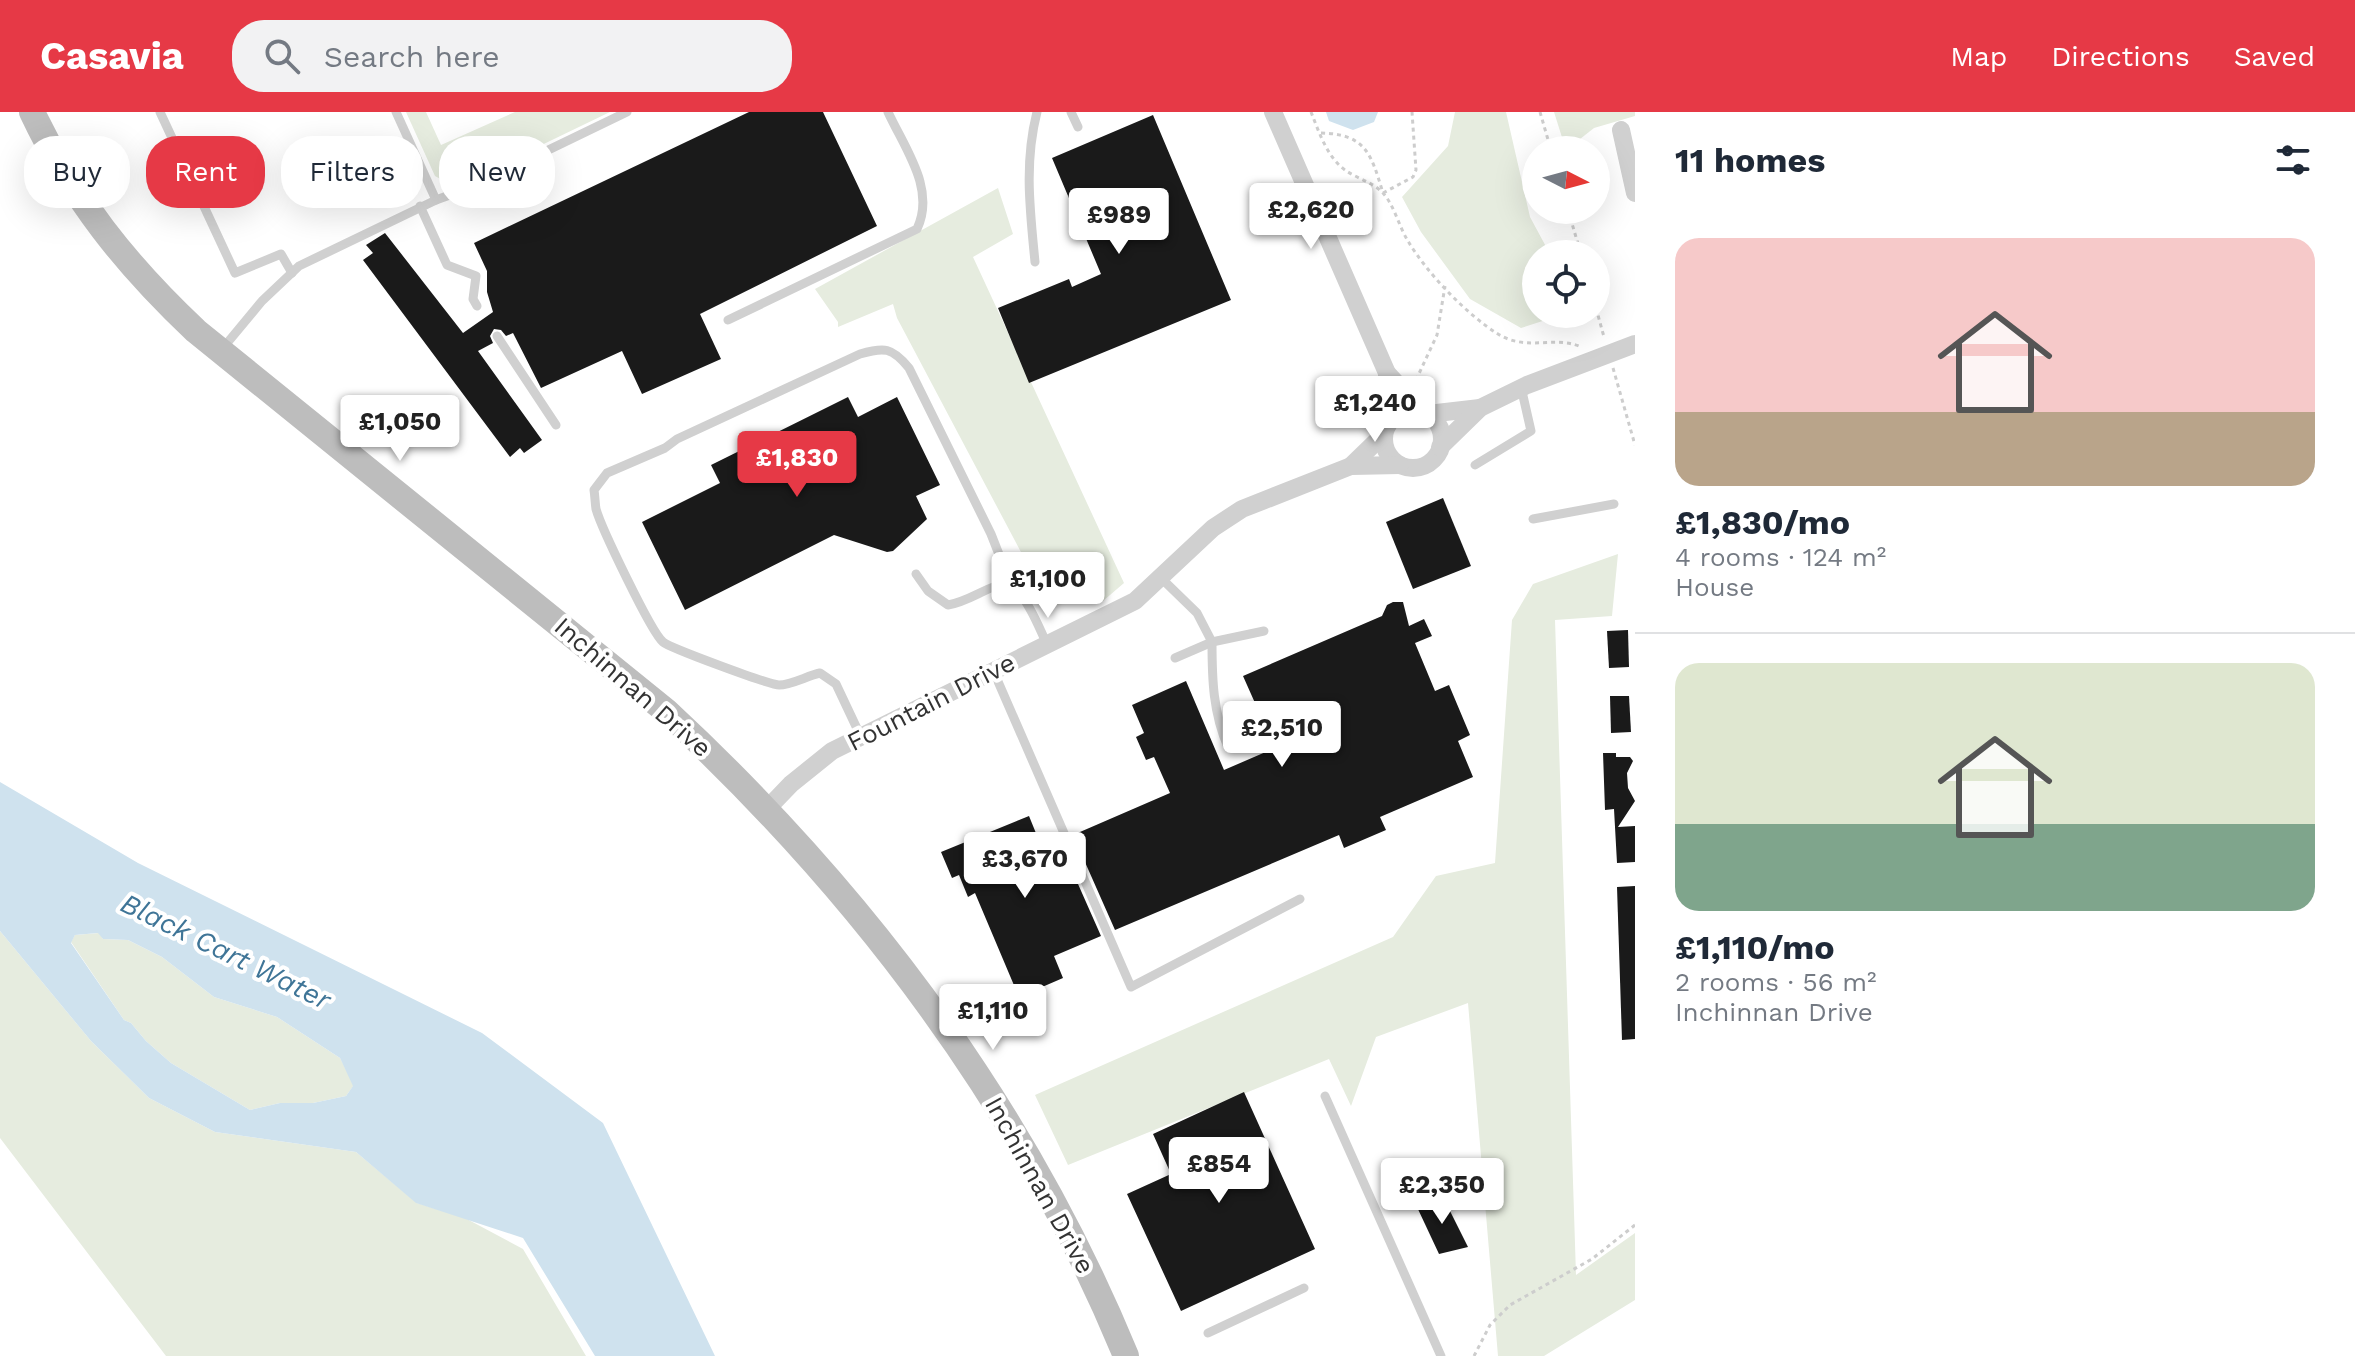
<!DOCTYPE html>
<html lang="en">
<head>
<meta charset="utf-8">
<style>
  :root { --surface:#fff; --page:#f2f2f3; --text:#1f2937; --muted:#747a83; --line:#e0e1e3; --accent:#e63946 }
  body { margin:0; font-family:"Work Sans",sans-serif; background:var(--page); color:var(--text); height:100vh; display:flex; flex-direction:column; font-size:30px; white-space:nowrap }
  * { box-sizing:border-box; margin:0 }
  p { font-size:26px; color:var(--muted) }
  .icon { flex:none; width:44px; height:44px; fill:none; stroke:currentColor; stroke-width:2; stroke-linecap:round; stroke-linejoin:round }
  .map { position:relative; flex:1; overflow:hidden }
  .side { display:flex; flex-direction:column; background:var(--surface); width:720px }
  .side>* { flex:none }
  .banner { position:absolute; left:24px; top:24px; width:760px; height:72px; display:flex; gap:16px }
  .needle { width:52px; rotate:96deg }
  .buttons { position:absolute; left:1522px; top:24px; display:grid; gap:16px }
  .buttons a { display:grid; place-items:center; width:88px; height:88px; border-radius:50%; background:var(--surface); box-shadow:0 8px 32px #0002; font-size:40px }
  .price { position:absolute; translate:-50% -68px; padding:0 18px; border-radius:8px; background:#fff; color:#222; font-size:26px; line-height:52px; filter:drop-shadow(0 2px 4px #0008) }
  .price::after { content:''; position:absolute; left:50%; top:48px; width:24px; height:18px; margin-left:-12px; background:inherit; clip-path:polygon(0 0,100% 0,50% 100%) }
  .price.current { background:var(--accent); color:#fff }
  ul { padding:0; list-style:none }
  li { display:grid; align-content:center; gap:16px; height:424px; padding:0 40px }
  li+li { border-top:2px solid var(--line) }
  li span { display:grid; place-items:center; height:248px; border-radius:24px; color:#555 }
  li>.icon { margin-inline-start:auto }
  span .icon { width:144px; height:144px; fill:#fffc; stroke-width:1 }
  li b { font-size:34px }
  h2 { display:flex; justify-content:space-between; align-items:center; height:96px; padding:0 40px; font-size:34px }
  .pill { padding:0 28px; border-radius:32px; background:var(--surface); box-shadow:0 8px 32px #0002; font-size:28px; line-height:72px }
  .pill.current { background:var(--accent); color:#fff }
  header { display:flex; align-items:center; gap:48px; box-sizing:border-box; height:112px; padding:0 40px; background:var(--accent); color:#fff }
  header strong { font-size:38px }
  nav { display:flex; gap:44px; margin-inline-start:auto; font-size:28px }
  .search { width:560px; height:72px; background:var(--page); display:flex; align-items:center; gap:20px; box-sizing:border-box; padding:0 28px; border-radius:32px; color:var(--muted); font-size:30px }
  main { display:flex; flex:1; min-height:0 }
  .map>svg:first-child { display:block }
  .green { fill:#e6ecdf }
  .water { fill:#cfe2ee; fill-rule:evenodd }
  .building { fill:#1a1a1a }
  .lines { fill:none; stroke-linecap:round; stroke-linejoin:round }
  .path { stroke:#cdcdcd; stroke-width:3; stroke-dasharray:4 4; stroke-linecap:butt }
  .lane { stroke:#d0d0d0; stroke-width:9 }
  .street { stroke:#d0d0d0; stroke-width:18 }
  .secondary { stroke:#bdbdbd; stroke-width:26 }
  .labels { text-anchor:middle; stroke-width:8; stroke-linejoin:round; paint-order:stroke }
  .street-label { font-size:26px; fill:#333; stroke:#fff }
  .water-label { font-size:28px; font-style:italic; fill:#3f7597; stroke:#fff }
</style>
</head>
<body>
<header>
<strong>Casavia</strong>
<div class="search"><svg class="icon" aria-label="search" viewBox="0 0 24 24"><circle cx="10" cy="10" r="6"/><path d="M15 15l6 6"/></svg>Search here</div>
<nav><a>Map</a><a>Directions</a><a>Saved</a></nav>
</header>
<main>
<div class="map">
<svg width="1635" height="1244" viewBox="0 0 1635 1244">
  <rect width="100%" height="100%" fill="#fff"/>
  <g class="green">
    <polygon points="406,0 426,0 441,33 515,0 610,0 455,75 435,64"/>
    <polygon points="1455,0 1506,0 1530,105 1550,142 1536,142 1536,202 1558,204 1521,216 1470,187 1421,120 1402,85 1448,34"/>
    <polygon points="1554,0 1635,0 1635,4 1594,16 1566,38"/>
    <polygon points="998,76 1013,122 973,145 1124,471 1103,489 1049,493 897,206 893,192 838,215 838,210 815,177"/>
    <polygon points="1618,442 1612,504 1555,508 1576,1163 1635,1121 1635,1188 1544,1244 1498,1244 1468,891 1376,925 1351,994 1329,947 1068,1053 1035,983 1393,825 1436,764 1495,751 1512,508 1533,472"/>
    <polygon points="0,819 91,929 149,986 215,1020 356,1040 417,1091 465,1106 523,1137 586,1244 166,1244 0,1026"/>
    <polygon points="99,821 103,827 128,828 162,845 214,885 277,905 340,946 354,973 346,984 313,991 280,991 250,998 171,951 146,929 131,911 124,908 71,830 75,823"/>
  </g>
  <g class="water">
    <polygon points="1326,0 1378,0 1374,10 1353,18 1329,9"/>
    <path d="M 0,670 L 138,751 L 482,921 L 603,1011 L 715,1244 L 595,1244 L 523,1126 L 416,1091 L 356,1040 L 215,1020 L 149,986 L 91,929 L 0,819 ZM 98,821 L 103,827 L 128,828 L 162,845 L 214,885 L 277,905 L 340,946 L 353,974 L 346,984 L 313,991 L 280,991 L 250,998 L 171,951 L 146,929 L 131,911 L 124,908 L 71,831 L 75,823 Z"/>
  </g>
  <g class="building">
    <polygon points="749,0 823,0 877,114 700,202 721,247 642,282 622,239 541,276 513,221 506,224 501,218 494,217 490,224 493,231 478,239 542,328 524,341 520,336 510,345 363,148 373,141 366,133 385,121 463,221 493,200 487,180 487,159 474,131"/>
    <polygon points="1153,3 1231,188 1029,271 998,196 1069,167 1072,175 1101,162 1052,46"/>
    <polygon points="848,285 858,305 897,285 940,373 916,384 927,407 893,439 887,440 834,423 685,498 642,410 720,371 711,353"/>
    <polygon points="1443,386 1471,454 1413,477 1386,410"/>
    <polygon points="1393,490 1403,490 1409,514 1424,507 1432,524 1415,531 1435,579 1449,573 1470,623 1458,629 1473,665 1380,705 1386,718 1344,736 1339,723 1115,818 1073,723 1170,681 1154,645 1146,648 1136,625 1144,621 1132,593 1186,569 1224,658 1275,636 1243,564 1382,504 1387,493"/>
    <polygon points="1628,518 1629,555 1609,556 1607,519"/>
    <polygon points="1610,584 1629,584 1631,620 1611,621"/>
    <polygon points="1603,641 1616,641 1616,645 1630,645 1633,649 1627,661 1628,676 1635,689 1618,715 1635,714 1635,750 1617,751 1614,697 1605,698"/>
    <polygon points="1029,704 1042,736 1059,729 1101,824 1054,844 1063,866 1019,885 975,781 968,785 959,763 952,766 941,740"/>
    <polygon points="1635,774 1635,927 1622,928 1617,775"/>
    <polygon points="1244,980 1315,1137 1181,1199 1127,1082 1171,1062 1153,1022"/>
    <polygon points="1443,1085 1468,1135 1439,1142 1417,1095"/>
  </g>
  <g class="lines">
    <g class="path">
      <path d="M 1311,0 C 1319,20 1327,45 1345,58 C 1356,66 1372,70 1382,80 C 1394,92 1399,115 1408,129 C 1427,161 1466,202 1498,222 C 1527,240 1555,223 1581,235"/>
      <polyline points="1540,0 1551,38"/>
      <path d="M 1321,21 C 1366,22 1371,42 1383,81 L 1413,65 L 1416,58 L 1412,0"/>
      <polyline points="1568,98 1581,142"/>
      <polyline points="1596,196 1604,225"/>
      <polyline points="1613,256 1635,333"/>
      <polyline points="1416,268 1437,223 1445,174"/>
      <polyline points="1474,1244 1490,1213 1510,1193 1592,1147 1635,1113"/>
    </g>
    <g class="lane">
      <polyline points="160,0 235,161 281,142 292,161"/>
      <polyline points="1071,0 1078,15"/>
      <polyline points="436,88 474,74 627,0"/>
      <polyline points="420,94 447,153 476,164 473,187 477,194"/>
      <path d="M 1035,150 C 1030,98 1024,51 1037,0"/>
      <path d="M 728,208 L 917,117 C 936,77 905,37 888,0"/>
      <polyline points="497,224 556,313"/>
      <polyline points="223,236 262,189 299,154 436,88 396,0"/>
      <polyline points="1475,353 1531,319 1521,275"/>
      <polyline points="1533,407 1614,392"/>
      <path d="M 916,462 L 928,479 L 948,493 C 966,490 979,480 996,474 C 1022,465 1037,513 1047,532"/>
      <polyline points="1160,465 1197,501 1212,530 1175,546"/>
      <polyline points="993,558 1131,875 1300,787"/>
      <path d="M 861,625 L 836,572 L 820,561 C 807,564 791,573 779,573 C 770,573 670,536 663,530 C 651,520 601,415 596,397 C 595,391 595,384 594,378 L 607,361 L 665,336 L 677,327 L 860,242 C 884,235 892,235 909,256 L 991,422 L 1002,450 L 997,474"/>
      <path d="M 1258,626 L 1228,635 C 1213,601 1212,567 1212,530 L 1264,519"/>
      <polyline points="1325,984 1441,1244"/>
      <polyline points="1208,1221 1304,1176"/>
    </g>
    <g class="street">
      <polyline points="1273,0 1387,261 1422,299"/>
      <polyline points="1621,18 1635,81"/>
      <polyline points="1387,261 1388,313"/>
      <circle cx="1413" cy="327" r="29"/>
      <polyline points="1428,302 1480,296"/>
      <polyline points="1440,335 1480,296 1527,273 1635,232"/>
      <polyline points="1351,354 1384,322"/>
      <polyline points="766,698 791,672 832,639 1135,489 1213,416 1242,397 1351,354 1400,353"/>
    </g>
    <path class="secondary" d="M 32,0 C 73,87 126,153 196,219 L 666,599 C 862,781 1024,996 1126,1244"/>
  </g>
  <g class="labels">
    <g class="street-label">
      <text transform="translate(633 575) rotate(41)" y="9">Inchinnan Drive</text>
      <text transform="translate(931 590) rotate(-27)" y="9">Fountain Drive</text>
      <text transform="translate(1040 1073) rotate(61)" y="9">Inchinnan Drive</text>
    </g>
    <g class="water-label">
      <text transform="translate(226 839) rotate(26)" y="10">Black Cart Water</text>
    </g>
  </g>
</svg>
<div class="buttons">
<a><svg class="needle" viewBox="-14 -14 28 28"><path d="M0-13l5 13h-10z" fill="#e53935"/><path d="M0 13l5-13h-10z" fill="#747a83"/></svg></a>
<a><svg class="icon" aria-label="locate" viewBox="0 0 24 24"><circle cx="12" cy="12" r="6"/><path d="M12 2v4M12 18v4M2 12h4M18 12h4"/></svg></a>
</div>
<b class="price" style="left:1311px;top:139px">£2,620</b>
<b class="price" style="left:1119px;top:144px">£989</b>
<b class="price" style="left:1375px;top:332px">£1,240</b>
<b class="price" style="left:400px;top:351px">£1,050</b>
<b class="price current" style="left:797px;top:387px">£1,830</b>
<b class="price" style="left:1048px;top:508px">£1,100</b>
<b class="price" style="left:1282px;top:657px">£2,510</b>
<b class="price" style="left:1025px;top:788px">£3,670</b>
<b class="price" style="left:993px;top:940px">£1,110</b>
<b class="price" style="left:1219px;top:1093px">£854</b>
<b class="price" style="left:1442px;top:1114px">£2,350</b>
<div class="banner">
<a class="pill">Buy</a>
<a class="pill current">Rent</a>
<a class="pill">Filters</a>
<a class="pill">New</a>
</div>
</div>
<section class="side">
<h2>11 homes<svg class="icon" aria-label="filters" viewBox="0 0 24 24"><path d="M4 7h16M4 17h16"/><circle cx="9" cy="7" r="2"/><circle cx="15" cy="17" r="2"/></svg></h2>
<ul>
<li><span style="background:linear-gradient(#f6c9c9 70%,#b9a48a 0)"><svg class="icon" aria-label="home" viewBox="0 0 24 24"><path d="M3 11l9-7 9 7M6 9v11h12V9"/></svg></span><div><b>£1,830/mo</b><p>4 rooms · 124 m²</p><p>House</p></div></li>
<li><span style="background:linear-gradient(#dfe7d0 65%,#7fa58c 0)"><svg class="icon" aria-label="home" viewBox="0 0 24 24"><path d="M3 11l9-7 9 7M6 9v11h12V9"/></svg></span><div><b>£1,110/mo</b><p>2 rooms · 56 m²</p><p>Inchinnan Drive</p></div></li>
</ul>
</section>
</main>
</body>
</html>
